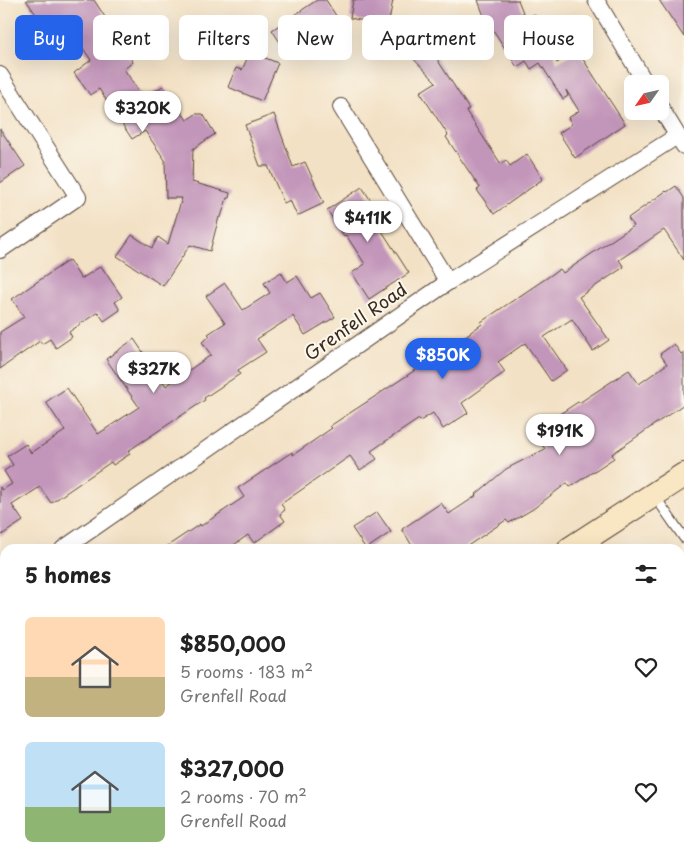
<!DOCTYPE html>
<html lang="en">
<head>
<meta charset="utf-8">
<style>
  :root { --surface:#fff; --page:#f6f6f6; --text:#222; --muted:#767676; --accent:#2563eb }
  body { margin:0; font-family:"Playpen Sans",sans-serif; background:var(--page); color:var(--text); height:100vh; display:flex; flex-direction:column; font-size:19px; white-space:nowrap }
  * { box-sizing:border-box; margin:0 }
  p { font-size:16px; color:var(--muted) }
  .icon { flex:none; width:28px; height:28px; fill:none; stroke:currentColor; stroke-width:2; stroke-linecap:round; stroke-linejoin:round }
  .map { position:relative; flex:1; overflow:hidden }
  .drawer { position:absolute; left:0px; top:544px; width:685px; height:321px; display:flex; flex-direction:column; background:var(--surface); border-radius:15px 15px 0 0; box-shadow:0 5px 20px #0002 }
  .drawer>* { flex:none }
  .top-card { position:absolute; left:15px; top:15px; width:655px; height:45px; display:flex; gap:10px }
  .needle { width:32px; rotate:236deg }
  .buttons { position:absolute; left:624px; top:75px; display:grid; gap:10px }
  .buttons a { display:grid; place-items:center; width:45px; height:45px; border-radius:8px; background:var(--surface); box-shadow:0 5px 20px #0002; font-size:25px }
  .price { position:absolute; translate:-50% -42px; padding:0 11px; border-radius:18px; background:#fff; color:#222; font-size:16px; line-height:32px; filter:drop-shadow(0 1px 2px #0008) }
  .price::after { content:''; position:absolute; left:50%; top:30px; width:15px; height:11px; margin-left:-8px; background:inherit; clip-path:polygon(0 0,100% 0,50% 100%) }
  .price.active { background:var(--accent); color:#fff }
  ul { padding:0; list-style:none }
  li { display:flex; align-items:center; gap:15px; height:125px; padding:0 25px }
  li span { display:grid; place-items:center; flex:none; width:140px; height:100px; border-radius:8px; color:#555 }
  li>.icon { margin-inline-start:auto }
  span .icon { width:60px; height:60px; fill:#fffc; stroke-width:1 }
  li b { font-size:21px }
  h2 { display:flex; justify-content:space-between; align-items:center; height:60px; padding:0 25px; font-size:21px }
  .tag { padding:0 18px; border-radius:8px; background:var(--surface); box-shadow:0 5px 20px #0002; font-size:18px; line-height:45px }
  .tag.active { background:var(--accent); color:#fff }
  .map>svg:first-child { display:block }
  .building { fill:#c295ba }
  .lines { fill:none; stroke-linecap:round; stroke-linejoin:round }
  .lane-casing { stroke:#574537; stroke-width:11 }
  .street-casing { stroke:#574537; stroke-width:18 }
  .secondary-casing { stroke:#574537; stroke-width:26 }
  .lane { stroke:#fff; stroke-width:9 }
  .street { stroke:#fff; stroke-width:16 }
  .secondary { stroke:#f9e7c3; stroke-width:24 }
  .labels { text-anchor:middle; stroke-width:4; stroke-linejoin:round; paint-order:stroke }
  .street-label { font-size:18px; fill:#3b2a1e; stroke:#fbf7ec }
</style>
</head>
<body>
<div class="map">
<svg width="684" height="864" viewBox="0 0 684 864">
  <rect width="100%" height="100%" fill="#fbf7ec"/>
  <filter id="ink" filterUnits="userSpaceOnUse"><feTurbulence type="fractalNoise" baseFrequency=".02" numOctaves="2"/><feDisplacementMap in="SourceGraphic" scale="10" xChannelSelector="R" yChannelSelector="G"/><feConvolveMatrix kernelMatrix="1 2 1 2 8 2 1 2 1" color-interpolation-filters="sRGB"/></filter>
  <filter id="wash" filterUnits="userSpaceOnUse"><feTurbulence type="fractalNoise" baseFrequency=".0096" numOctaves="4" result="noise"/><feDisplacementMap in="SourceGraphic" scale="20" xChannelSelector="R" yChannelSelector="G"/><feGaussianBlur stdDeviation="1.12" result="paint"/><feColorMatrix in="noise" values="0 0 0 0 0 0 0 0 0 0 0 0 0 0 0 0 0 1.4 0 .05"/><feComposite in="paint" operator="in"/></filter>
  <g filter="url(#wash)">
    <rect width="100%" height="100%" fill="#f3e1c5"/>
    <g id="blocks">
      <g class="building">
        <polygon points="26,0 94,0 114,31 112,33 133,62 124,69 144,99 163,86 187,120 196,114 203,114 215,134 193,149 192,182 230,193 229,198 227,198 221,217 219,217 210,251 190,245 163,286 117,256 132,235 152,248 158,237 168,244 182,198 166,198 165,160 145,131 132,139 99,89 90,95 74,73 91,60 71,31 55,42"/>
        <polygon points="317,0 326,0 340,22 289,56 272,30"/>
        <polygon points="353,0 393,0 388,26 350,18"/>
        <polygon points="478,0 518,0 526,20 534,14 546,27 557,63 577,50 625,124 575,158 559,133 572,124 568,118 579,111 566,90 568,96 563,99 540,63 531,69 526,61 517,67 484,16"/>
        <polygon points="659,0 684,0 684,37"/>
        <polygon points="419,19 448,48 437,59 469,109 466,111 501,164 506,160 510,166 527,154 543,179 494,214 477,190 480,188 446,137 448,135 420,92 436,82 397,42"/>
        <polygon points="250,52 278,63 262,101 228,87 236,68 242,70"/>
        <polygon points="274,114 293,167 305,162 324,203 297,216 290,200 284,203 268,166 260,166 245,125"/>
        <polygon points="0,129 25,166 0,183"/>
        <polygon points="676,186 684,198 684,260 664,230 619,260 624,267 579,297 609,340 593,351 572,319 544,337 567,370 551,381 525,343 498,362 505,372 462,403 468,413 443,429 433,413 420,421 419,419 371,451 377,459 360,470 350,456 281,504 285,510 280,514 285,521 254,543 248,535 228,549 163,549 200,524 201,526 244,497 238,488 292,452 293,455 332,428 330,426 443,352 482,324 481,322 560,269 563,273 633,226 628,218 666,191 667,192"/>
        <polygon points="362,187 388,227 382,231 409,273 369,299 352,273 365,264 346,235 344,236 327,210"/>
        <polygon points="69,260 81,279 101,266 122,297 115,302 120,310 104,321 98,312 69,332 72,337 56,348 50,339 42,344 40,341 0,369 0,332 24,317 12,299"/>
        <polygon points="281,272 287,282 297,276 311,298 320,293 335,317 305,335 293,316 257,339 266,352 238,370 240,374 204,398 205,400 128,451 130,454 113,465 111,462 51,503 40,487 12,505 23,521 0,536 0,487 2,490 12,484 4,471 13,465 7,456 26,444 31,453 65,431 46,402 67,388 98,434 139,407 106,359 134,339 166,386 211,355 202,342 210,336 208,334 225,323 206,296 225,283 243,310 270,293 264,283"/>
        <polygon points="674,344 681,354 684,352 684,404 612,454 614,458 570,487 567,483 533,509 509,523 506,520 463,549 414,549 402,529 441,503 449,514 476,496 475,495 506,469 545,449 534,431 578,402 579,403 629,370 639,384 667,364 660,354"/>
        <polygon points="377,512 391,532 366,549 352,528"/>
      </g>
    </g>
  </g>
  <g filter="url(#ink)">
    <use href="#blocks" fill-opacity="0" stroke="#574537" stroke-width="1"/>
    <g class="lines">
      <defs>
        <g id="lane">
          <polyline points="654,495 684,538"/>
          <polyline points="137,860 139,864"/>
          <polyline points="503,860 505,864"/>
        </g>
        <g id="street">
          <polyline points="596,0 646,84"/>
          <polyline points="0,75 78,197 0,250"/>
          <polyline points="341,107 448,282"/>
          <polyline points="660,107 684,146"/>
          <polyline points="63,549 448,282 677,136"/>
          <polyline points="0,593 5,589"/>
          <polyline points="680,819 684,825"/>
          <polyline points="308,860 311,864"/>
        </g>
        <g id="secondary">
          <polyline points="570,549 684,475"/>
          <polyline points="104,864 110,860"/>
        </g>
      </defs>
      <use href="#lane" class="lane-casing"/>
      <use href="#street" class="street-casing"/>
      <use href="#secondary" class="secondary-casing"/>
      <use href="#lane" class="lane"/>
      <use href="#street" class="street"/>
      <use href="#secondary" class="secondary"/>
    </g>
  </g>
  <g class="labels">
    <g class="street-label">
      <text transform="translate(356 322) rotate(-35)" y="6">Grenfell Road</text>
    </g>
  </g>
</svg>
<div class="buttons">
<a><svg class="needle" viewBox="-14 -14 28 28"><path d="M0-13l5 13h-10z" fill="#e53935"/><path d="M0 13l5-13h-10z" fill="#767676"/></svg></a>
</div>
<b class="price" style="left:143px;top:133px">$320K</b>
<b class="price" style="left:368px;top:243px">$411K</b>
<b class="price active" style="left:443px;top:380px">$850K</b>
<b class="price" style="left:154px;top:394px">$327K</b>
<b class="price" style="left:560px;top:456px">$191K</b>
<div class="top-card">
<a class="tag active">Buy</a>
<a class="tag">Rent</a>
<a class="tag">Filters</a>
<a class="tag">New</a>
<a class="tag">Apartment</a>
<a class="tag">House</a>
</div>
<section class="drawer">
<h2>5 homes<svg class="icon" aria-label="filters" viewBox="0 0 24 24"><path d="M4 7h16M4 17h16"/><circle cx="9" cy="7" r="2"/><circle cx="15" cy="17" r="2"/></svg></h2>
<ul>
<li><span style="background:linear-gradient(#ffd9b3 60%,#c2b280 0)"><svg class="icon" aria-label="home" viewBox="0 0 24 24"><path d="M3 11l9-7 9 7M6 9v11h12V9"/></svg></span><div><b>$850,000</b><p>5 rooms · 183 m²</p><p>Grenfell Road</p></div><svg class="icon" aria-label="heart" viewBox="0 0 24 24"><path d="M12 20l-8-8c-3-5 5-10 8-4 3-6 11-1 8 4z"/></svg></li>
<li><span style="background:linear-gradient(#bfe0f5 65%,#8fb573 0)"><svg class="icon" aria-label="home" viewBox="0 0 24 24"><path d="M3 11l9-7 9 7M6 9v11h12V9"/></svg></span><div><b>$327,000</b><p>2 rooms · 70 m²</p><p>Grenfell Road</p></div><svg class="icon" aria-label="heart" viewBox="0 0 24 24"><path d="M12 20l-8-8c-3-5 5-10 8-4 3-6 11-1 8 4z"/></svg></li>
</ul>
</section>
</div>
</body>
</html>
